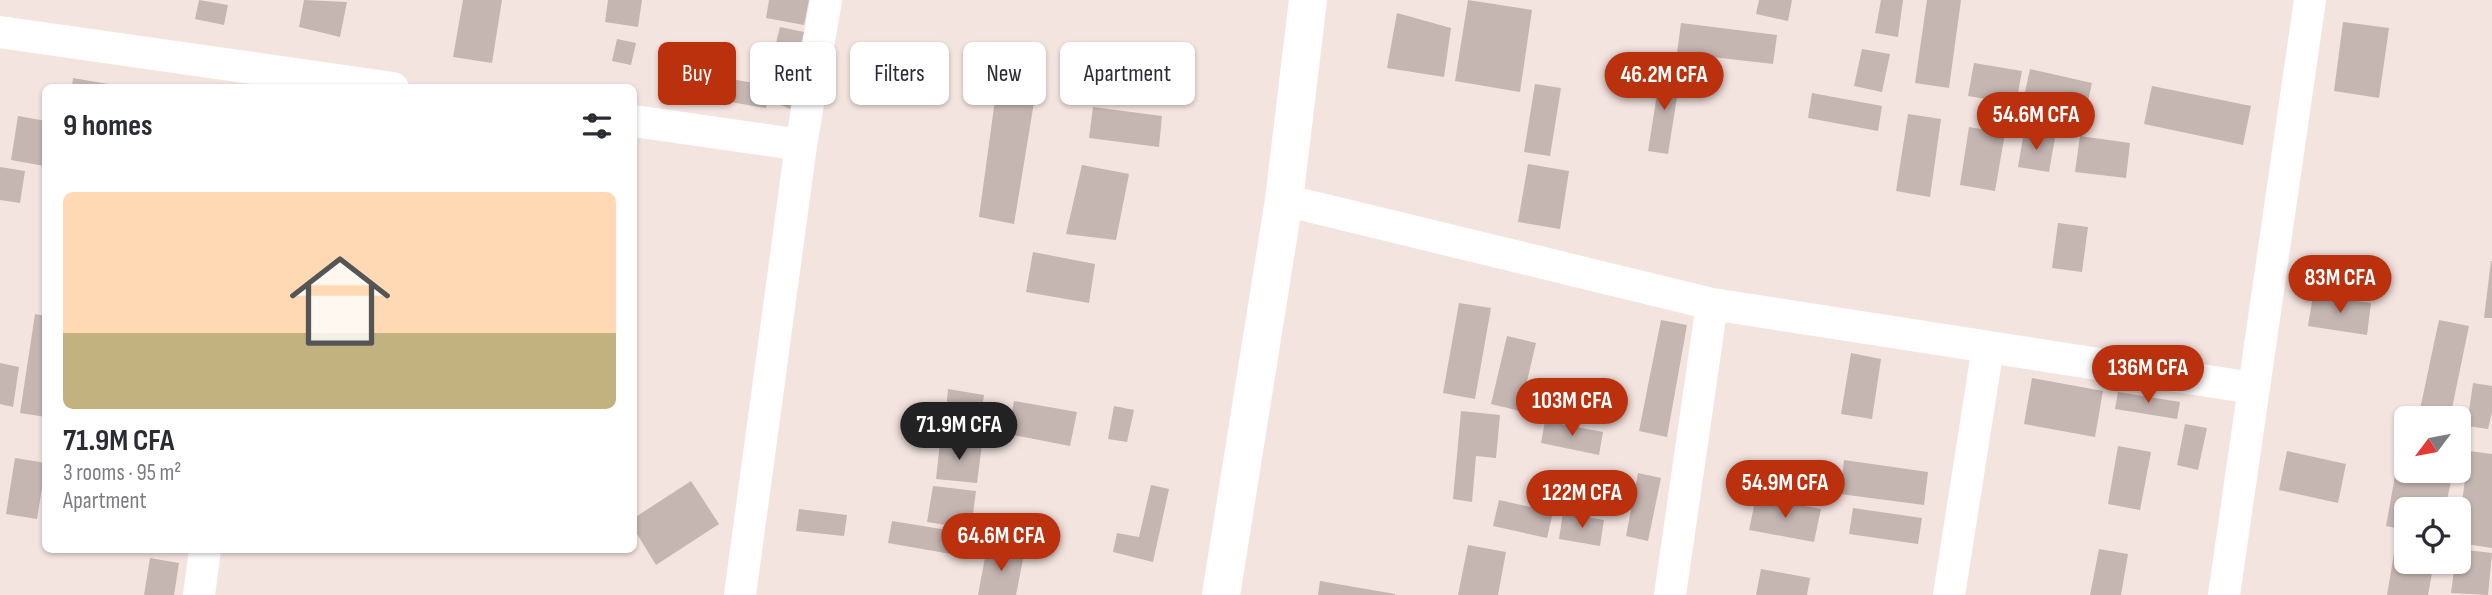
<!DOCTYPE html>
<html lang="en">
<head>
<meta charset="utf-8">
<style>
  :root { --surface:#fff; --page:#f7f7f7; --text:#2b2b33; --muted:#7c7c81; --line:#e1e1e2; --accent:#bb300d }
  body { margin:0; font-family:"Sofia Sans Condensed",sans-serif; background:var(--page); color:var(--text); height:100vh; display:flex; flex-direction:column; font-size:26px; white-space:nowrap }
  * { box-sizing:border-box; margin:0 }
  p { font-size:23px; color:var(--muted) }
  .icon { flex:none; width:38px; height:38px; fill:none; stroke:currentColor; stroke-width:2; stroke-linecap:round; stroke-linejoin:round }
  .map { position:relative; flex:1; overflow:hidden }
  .sheet { position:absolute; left:42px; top:84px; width:595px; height:469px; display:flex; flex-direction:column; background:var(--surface); border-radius:10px; box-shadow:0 2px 5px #0004 }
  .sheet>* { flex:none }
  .hud { position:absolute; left:658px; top:42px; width:665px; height:63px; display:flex; gap:14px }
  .needle { width:46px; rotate:238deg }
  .fabs { position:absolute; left:2394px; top:406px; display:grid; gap:14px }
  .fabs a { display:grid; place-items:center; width:77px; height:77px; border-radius:10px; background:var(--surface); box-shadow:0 2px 5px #0004; font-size:35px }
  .price { position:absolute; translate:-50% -60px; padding:0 16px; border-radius:24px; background:var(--accent); color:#fff; font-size:23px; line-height:46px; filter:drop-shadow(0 2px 4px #0008) }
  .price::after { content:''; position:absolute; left:50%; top:42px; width:21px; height:16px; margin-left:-10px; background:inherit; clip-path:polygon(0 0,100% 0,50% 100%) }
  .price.on { background:#222; color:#fff }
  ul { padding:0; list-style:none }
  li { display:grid; align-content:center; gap:14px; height:371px; padding:0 21px }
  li+li { border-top:2px solid var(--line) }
  li span { display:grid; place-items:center; height:217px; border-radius:10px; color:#555 }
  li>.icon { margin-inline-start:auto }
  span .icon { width:126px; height:126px; fill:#fffc; stroke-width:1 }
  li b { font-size:30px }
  h2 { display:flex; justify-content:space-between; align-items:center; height:84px; padding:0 21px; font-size:30px }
  .tag { padding:0 24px; border-radius:10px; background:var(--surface); box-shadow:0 2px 5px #0004; font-size:24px; line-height:63px }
  .tag.on { background:var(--accent); color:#fff }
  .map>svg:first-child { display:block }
  .building { fill:#c5b6b2 }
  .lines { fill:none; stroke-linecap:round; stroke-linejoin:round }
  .street { stroke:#fff; stroke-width:32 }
  .secondary { stroke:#fff; stroke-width:38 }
</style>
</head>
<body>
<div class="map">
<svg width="2492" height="595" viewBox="0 0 2492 595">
  <rect width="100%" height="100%" fill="#f4e4e0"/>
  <g class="building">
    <polygon points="199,0 228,5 224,25 195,19"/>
    <polygon points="304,0 347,2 340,37 299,27"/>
    <polygon points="463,0 502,0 492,63 453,57"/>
    <polygon points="608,0 642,0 638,27 605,22"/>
    <polygon points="769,0 809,0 804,25 766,18"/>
    <polygon points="1468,0 1532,10 1520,92 1455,81"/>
    <polygon points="1759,0 1792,0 1788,21 1756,14"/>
    <polygon points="1881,0 1903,0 1898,37 1875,33"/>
    <polygon points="1927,0 1961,0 1949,88 1915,83"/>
    <polygon points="1397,13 1451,28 1444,77 1387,68"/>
    <polygon points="2343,22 2389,28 2379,98 2334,91"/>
    <polygon points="1681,23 1777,35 1773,64 1677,53"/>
    <polygon points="780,27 804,32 796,65 772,59"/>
    <polygon points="617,39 636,43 631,65 612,61"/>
    <polygon points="1862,49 1890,54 1882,92 1854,86"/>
    <polygon points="1611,59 1650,66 1645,92 1607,86"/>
    <polygon points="1974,63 2022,71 2016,104 1968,96"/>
    <polygon points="780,68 798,75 790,109 771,101"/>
    <polygon points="1661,69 1681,72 1668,154 1648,151"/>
    <polygon points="2030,69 2092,83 2084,119 2022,106"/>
    <polygon points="699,73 769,86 766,108 695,96"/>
    <polygon points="73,78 120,86 119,88 72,88"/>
    <polygon points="1535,84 1561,88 1550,156 1524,152"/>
    <polygon points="997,85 1036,90 1014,224 979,217"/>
    <polygon points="2152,86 2251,106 2243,145 2144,124"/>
    <polygon points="1812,93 1882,106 1878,131 1808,118"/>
    <polygon points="1093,107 1162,116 1159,147 1089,138"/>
    <polygon points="1908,114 1941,119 1930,197 1896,191"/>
    <polygon points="18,116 46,121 44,166 11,160"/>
    <polygon points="1969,127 2005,133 1995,191 1960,185"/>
    <polygon points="2024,132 2055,138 2049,172 2018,167"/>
    <polygon points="2080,136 2130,143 2126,178 2075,172"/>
    <polygon points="1528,164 1569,171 1560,229 1518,222"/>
    <polygon points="1082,165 1129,174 1116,240 1066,234"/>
    <polygon points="0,167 25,171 20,203 0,200"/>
    <polygon points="2058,223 2088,227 2082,272 2052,268"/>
    <polygon points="1033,252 1095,264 1089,303 1026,292"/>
    <polygon points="2491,261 2492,261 2492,318 2484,318"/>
    <polygon points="2313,295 2371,303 2367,335 2308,326"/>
    <polygon points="1459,303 1491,308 1475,399 1443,393"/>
    <polygon points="35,314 46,316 46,417 20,413"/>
    <polygon points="1661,320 1687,325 1667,437 1639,431"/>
    <polygon points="2439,320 2469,326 2450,418 2435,418 2419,414"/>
    <polygon points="1507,336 1536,343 1520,411 1491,404"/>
    <polygon points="1851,353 1881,359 1872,419 1841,414"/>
    <polygon points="0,363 19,367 13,407 0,404"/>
    <polygon points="2032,378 2103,391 2095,437 2024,424"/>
    <polygon points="2473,383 2492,386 2492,412 2488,429 2467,426"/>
    <polygon points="948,389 984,395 977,441 944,435"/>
    <polygon points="2118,392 2180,402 2177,419 2115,409"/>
    <polygon points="1014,401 1077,412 1070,446 1008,434"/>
    <polygon points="1114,406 1134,410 1127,442 1108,439"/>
    <polygon points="1461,411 1500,415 1496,458 1476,456 1472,502 1453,499"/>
    <polygon points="1545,421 1603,432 1599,455 1541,443"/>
    <polygon points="2185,424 2207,428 2198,470 2177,465"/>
    <polygon points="940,442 982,444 977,483 936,479"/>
    <polygon points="2118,446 2151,452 2140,510 2108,504"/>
    <polygon points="2287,451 2346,464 2338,503 2279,490"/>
    <polygon points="2469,451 2492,454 2492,548 2459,543 2459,524"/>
    <polygon points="15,458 46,463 37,519 6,514"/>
    <polygon points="1844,460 1928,472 1924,505 1840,494"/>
    <polygon points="2397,465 2406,467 2406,471 2423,471 2452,477 2445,509 2406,509 2406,530 2386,526"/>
    <polygon points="1638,473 1661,478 1648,541 1626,536"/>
    <polygon points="691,481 719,524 656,565 634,529 634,518"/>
    <polygon points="1151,485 1169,489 1153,562 1113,552 1117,533 1139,537"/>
    <polygon points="933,486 976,491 971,529 927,522"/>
    <polygon points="1756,497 1821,509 1814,542 1749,530"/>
    <polygon points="1499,500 1553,512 1547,538 1493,526"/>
    <polygon points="1853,508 1922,518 1918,544 1849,534"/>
    <polygon points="799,509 847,515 844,536 796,531"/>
    <polygon points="1563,513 1604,520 1600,546 1559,539"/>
    <polygon points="892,521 978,535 974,558 888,543"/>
    <polygon points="2396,542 2406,543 2406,562 2434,562 2428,595 2387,595"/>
    <polygon points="1468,545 1506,552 1498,595 1458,595"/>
    <polygon points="987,547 1024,554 1016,595 978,595"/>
    <polygon points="2099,549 2128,554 2121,595 2090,595"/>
    <polygon points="2459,549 2492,553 2488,595 2451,593 2455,562 2459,562"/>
    <polygon points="150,558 179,563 174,595 144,595"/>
    <polygon points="1761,569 1810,578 1807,595 1756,595"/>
    <polygon points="1320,581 1395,594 1395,595 1318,595"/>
  </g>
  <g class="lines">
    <g class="street">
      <polyline points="0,32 393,88"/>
      <polyline points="634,121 801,145"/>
      <polyline points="1284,200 1712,304 2253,388"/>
      <polyline points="199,595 205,550"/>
      <polyline points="740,595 801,145 826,0"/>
      <polyline points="1670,595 1712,304"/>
      <polyline points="1949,595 1988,347"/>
      <polyline points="2224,595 2310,0"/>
    </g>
    <polyline class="secondary" points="1221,595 1284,200 1308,0"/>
  </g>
</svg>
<div class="fabs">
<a><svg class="needle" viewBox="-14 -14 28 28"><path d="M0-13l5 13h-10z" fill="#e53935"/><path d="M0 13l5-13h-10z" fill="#7c7c81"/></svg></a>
<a><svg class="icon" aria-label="locate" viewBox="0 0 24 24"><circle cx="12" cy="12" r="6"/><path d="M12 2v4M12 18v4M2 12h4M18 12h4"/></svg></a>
</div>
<b class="price" style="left:1664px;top:112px">46.2M CFA</b>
<b class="price" style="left:2036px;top:152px">54.6M CFA</b>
<b class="price" style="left:2340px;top:315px">83M CFA</b>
<b class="price" style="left:2148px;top:405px">136M CFA</b>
<b class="price" style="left:1572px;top:438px">103M CFA</b>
<b class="price on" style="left:959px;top:462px">71.9M CFA</b>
<b class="price" style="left:1785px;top:520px">54.9M CFA</b>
<b class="price" style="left:1582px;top:530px">122M CFA</b>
<b class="price" style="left:1001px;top:573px">64.6M CFA</b>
<div class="hud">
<a class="tag on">Buy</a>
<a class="tag">Rent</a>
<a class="tag">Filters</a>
<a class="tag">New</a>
<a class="tag">Apartment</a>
</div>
<section class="sheet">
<h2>9 homes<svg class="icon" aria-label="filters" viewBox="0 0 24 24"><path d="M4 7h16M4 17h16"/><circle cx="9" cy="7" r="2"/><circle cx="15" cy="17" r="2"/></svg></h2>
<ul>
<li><span style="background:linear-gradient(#ffd9b3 65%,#c2b280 0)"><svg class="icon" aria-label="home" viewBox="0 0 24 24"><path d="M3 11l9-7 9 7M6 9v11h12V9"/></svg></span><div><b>71.9M CFA</b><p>3 rooms · 95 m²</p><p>Apartment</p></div></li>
</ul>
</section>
</div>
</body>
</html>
